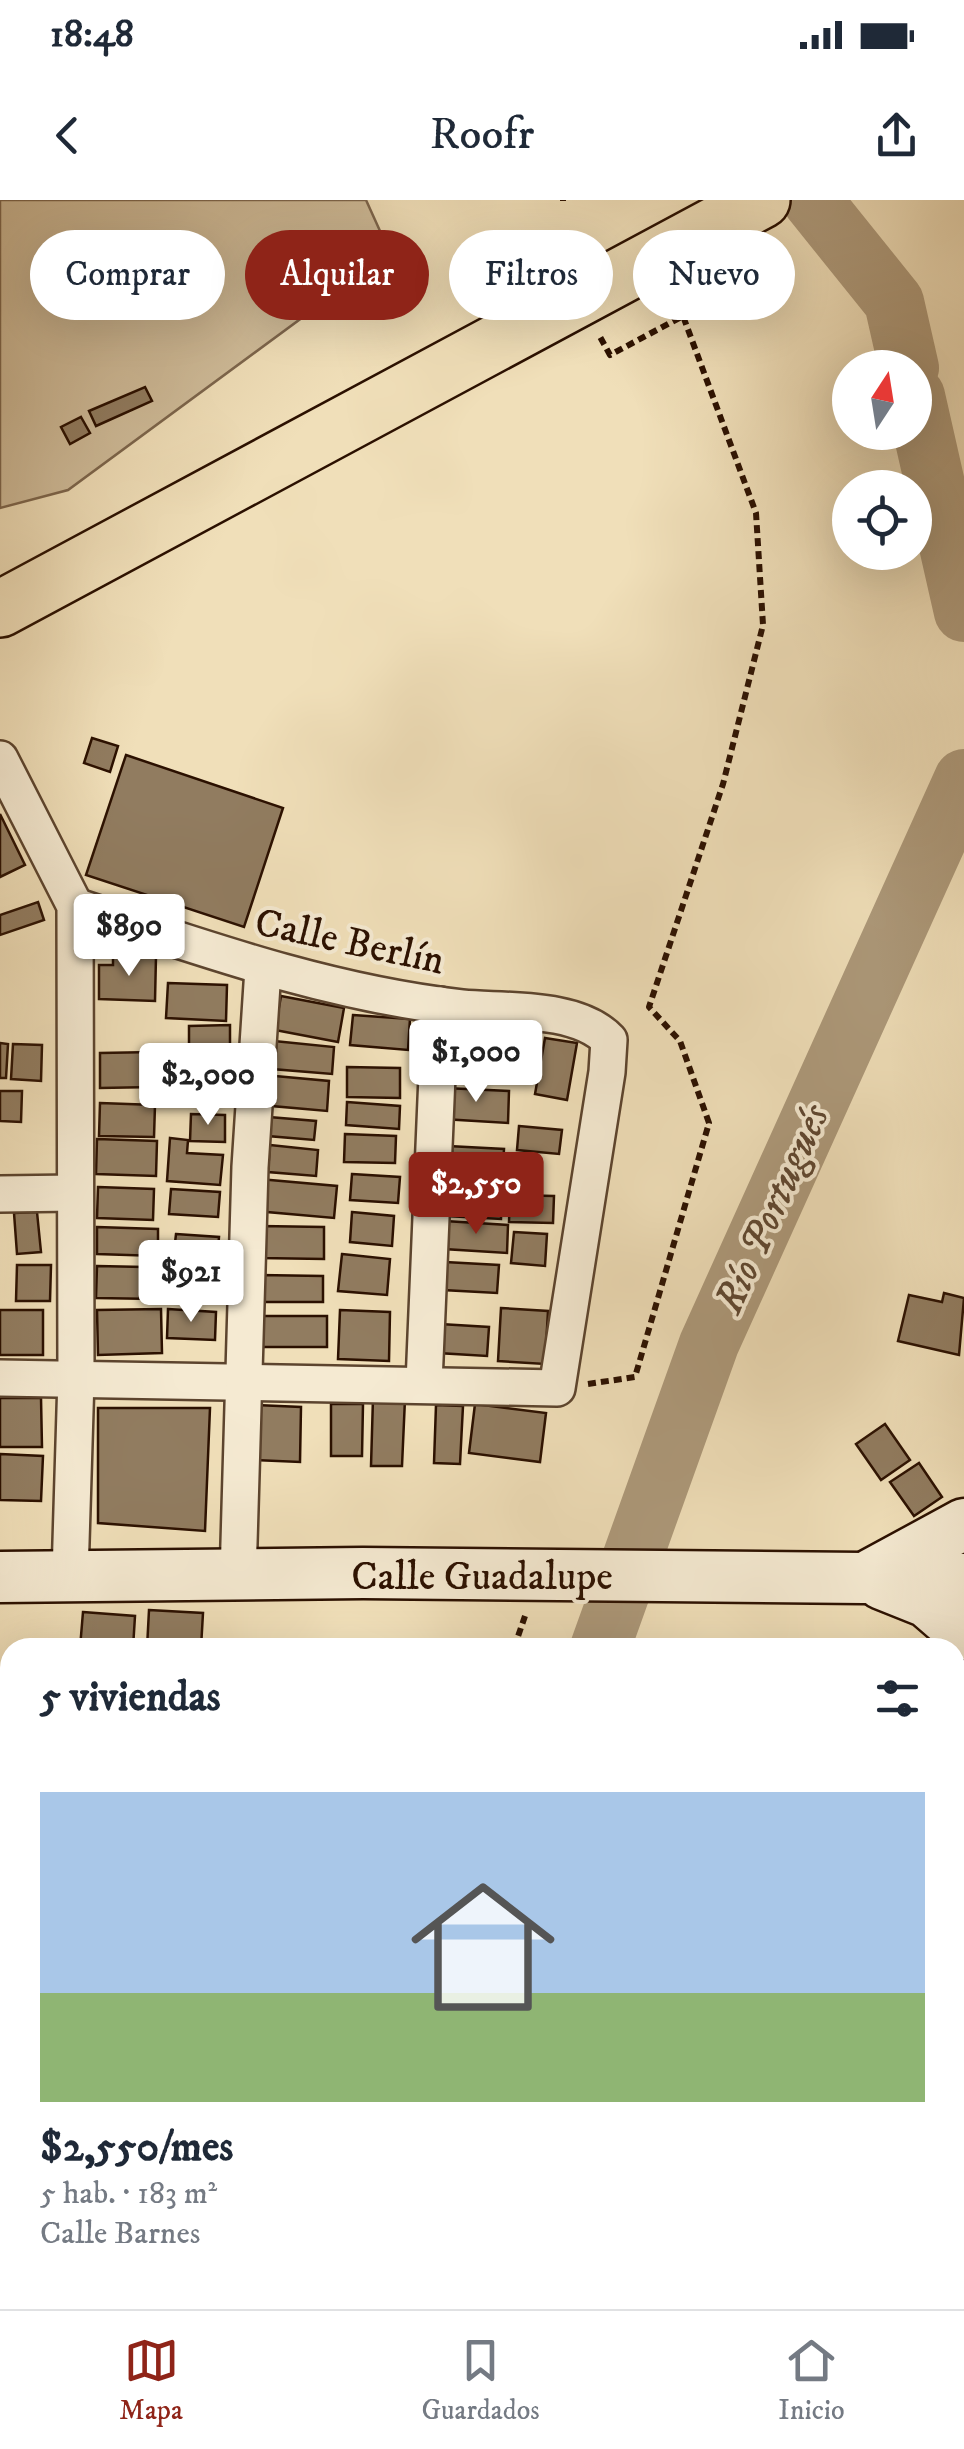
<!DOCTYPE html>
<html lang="es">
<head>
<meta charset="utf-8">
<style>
  :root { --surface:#fff; --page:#f6f6f7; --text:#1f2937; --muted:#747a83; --line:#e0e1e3; --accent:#8f2418 }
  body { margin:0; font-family:"IM FELL DW Pica",serif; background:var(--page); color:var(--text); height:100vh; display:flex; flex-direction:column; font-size:38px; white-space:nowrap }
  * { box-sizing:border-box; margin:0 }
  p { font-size:32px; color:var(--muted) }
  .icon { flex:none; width:55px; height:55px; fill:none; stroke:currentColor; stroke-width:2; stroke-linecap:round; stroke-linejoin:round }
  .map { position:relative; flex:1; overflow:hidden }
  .panel { position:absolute; left:0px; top:1438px; width:965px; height:672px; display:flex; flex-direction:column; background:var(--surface); border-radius:30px 30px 0 0; box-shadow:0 10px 40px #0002 }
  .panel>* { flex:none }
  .banner { position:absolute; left:30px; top:30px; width:905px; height:90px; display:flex; gap:20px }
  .needle { width:65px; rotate:12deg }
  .controls { position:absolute; left:832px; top:150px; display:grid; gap:20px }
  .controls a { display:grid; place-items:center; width:100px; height:100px; border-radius:50%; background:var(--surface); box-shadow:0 10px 40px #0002; font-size:50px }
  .price { position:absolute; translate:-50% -85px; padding:0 22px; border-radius:10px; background:#fff; color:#222; font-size:32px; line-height:65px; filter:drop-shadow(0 2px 5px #0008) }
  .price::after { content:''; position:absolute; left:50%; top:60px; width:30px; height:22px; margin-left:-15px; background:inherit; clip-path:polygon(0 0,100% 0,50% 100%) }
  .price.current { background:var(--accent); color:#fff }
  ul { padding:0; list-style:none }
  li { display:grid; align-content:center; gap:20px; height:530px; padding:0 40px }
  li span { display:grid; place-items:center; height:310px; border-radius:0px; color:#555 }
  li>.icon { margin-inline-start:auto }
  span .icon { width:180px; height:180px; fill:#fffc; stroke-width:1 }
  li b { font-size:42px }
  h2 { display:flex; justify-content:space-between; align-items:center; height:120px; padding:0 40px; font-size:42px }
  .chip { padding:0 35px; border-radius:45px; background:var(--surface); box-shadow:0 10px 40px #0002; font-size:35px; line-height:90px }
  .chip.current { background:var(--accent); color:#fff }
  .status { display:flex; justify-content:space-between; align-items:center; height:70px; padding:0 50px; background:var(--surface); direction:ltr }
  .status svg { height:28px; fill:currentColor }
  header { display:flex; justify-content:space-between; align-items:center; height:130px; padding:0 40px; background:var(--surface); font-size:45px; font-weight:600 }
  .menu { display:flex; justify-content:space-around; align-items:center; height:140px; border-top:2px solid var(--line); background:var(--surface); font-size:28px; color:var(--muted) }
  .menu a { display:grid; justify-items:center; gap:5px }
  .menu .current { color:var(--accent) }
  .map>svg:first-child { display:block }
  .green { fill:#cfbc9a; stroke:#7d664d; stroke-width:2.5 }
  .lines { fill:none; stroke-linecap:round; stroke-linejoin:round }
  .river { stroke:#ad997a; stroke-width:60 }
  .building { fill:#917c60; stroke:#2b1000; stroke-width:2.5 }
  .lane-casing { stroke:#5c442e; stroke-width:22 }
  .street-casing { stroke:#5c442e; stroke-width:40 }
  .secondary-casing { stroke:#2b1000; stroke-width:55 }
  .primary-casing { stroke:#2b1000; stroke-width:60 }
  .path { stroke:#2b1000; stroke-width:6; stroke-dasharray:8 5; stroke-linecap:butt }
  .lane { stroke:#f5ead2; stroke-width:18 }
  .street { stroke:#f5ead2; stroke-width:35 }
  .secondary { stroke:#f5ead2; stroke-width:50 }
  .primary { stroke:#f0dfb9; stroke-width:55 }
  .labels { text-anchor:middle; stroke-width:8; stroke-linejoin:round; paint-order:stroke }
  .street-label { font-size:40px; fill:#2b1000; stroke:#f5ead2 }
  .water-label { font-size:42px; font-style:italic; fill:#5f4731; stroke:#f5ead2 }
</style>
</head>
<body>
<div class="status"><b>18:48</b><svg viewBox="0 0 49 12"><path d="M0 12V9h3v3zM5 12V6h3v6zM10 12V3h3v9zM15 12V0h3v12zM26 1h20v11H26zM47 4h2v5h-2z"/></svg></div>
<header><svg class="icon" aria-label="back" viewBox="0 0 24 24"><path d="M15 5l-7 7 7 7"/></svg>Roofr<svg class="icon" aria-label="share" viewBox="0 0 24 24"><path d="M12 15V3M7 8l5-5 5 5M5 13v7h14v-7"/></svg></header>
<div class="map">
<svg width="964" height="2109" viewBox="0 0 964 2109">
  <rect width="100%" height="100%" fill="#f0dfb9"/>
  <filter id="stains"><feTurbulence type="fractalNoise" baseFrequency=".002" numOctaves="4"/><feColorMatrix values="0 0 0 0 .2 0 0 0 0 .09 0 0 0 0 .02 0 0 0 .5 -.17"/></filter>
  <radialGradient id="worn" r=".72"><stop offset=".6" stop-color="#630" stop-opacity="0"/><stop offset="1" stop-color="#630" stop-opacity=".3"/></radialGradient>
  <g class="green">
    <polygon points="0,0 366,0 390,53 68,290 0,308"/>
    <polygon points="955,1751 964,1755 964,1835 955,1855"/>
  </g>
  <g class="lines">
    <g class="river">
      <polyline points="812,0 894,102 909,168"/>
      <polyline points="915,196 964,412"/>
      <polyline points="600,1448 709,1144 964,579"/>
      <polyline points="344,2109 348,2100"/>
    </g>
  </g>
  <g class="building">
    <polygon points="145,187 152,201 96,226 89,211"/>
    <polygon points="81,217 90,233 70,244 61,227"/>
    <polygon points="92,538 118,546 110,572 84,563"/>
    <polygon points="126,555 283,608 244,727 86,675"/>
    <polygon points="0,614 25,665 0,677"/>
    <polygon points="38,702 44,720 0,735 0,715"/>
    <polygon points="113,755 156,756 155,801 99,799 99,765 113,765"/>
    <polygon points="168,783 227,785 226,821 166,818"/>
    <polygon points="281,796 344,808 338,842 275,830"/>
    <polygon points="353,815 410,819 408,850 350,845"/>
    <polygon points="230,825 230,863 189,863 189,826"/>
    <polygon points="545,838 577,843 567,900 535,894"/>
    <polygon points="451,840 498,843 496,879 450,876"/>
    <polygon points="274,841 334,847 332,874 272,869"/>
    <polygon points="0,843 8,844 6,878 0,878"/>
    <polygon points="13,844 42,845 41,881 11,879"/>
    <polygon points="154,852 154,887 100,888 100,853"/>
    <polygon points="347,867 400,868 400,898 347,897"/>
    <polygon points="164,869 225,871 223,904 163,902"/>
    <polygon points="275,876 329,881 327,911 272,906"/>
    <polygon points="445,888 509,891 508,923 443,919"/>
    <polygon points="0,891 22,891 21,922 0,921"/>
    <polygon points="347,902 400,906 399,929 346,925"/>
    <polygon points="100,903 155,905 154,937 99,936"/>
    <polygon points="191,914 225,915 225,942 190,941"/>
    <polygon points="269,917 316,921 314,940 268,936"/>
    <polygon points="519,926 562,930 559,954 517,950"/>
    <polygon points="345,934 396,936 395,963 344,962"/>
    <polygon points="170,938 188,940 187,953 223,955 220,985 167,981"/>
    <polygon points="97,939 157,941 156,976 96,974"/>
    <polygon points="270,945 318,950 316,976 268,972"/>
    <polygon points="448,946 504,949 502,983 446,980"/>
    <polygon points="352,974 400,977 398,1003 350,1000"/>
    <polygon points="259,979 337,986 334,1018 256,1011"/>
    <polygon points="98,987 154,989 153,1020 97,1018"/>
    <polygon points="449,987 502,990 501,1019 447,1016"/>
    <polygon points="171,989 220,992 218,1017 169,1014"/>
    <polygon points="510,995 554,996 553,1023 509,1022"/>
    <polygon points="37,1012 41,1052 17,1054 14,1013"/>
    <polygon points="352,1012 394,1016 392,1046 350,1042"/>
    <polygon points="445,1021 508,1025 507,1053 444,1049"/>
    <polygon points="260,1026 324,1027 324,1059 259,1058"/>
    <polygon points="97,1027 158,1029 158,1056 97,1054"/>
    <polygon points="514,1032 547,1034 545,1066 511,1063"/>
    <polygon points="176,1034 219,1037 217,1063 173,1060"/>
    <polygon points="342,1054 390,1059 387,1095 338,1091"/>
    <polygon points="445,1062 499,1065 497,1093 443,1090"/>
    <polygon points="17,1065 51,1065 50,1101 16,1101"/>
    <polygon points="97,1066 144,1067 144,1077 156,1078 156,1099 96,1098"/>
    <polygon points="174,1071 218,1074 216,1102 171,1099"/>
    <polygon points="259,1075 323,1076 323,1102 258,1102"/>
    <polygon points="944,1093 964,1098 959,1155 898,1141 909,1095 942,1102"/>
    <polygon points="501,1108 548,1111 545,1164 498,1161"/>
    <polygon points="161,1109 162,1153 98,1155 97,1110"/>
    <polygon points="168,1109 216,1112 215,1140 167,1138"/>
    <rect x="0" y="1110" width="43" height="45"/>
    <polygon points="340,1110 390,1112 389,1161 338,1159"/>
    <rect x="256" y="1116" width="71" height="31"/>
    <polygon points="440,1124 489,1127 487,1156 438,1153"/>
    <polygon points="0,1198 41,1198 42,1247 0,1247"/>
    <polygon points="373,1198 405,1199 402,1266 371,1266"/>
    <polygon points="331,1204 363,1204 362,1256 331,1256"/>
    <polygon points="475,1204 546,1213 540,1262 469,1253"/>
    <polygon points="256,1205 301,1207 300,1262 253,1260"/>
    <polygon points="436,1205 463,1206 460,1264 434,1263"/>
    <polygon points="98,1208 210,1208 205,1331 98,1323"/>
    <polygon points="885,1224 910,1260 881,1280 856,1244"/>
    <polygon points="0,1254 43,1256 41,1301 0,1300"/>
    <polygon points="919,1263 942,1297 914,1316 890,1282"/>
    <polygon points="149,1410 203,1413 201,1448 147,1448"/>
    <polygon points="83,1412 135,1416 133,1448 80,1448"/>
    <polygon points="0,1575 10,1577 10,1843 0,1839"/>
    <polygon points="0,1954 4,1954 5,2010 0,2010"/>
    <polygon points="26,2100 38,2105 43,2100 78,2100 85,2109 15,2109"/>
    <polygon points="537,2100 865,2100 861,2109 533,2109"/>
  </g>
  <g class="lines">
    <defs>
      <g id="lane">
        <polyline points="955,1982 964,1962"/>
        <polyline points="955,2083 964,2063"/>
        <polyline points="899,2109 903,2100"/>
        <polyline points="944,2109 948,2100"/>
      </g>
      <g id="street">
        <polyline points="0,559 75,706 76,1178 70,1375"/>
        <polyline points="0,994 75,993"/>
        <path d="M 0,1178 L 557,1188 L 607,872 L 609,840 C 577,806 505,812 462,808 C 328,793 202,748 75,706"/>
        <polyline points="424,1183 440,805"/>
        <polyline points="238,1377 250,967 263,769"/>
        <polyline points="0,2047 10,2047"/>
      </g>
      <g id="secondary">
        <polyline points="872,1374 964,1324"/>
        <polyline points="0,1377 363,1373 964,1379"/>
        <polyline points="882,1384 927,1402 964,1434"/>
      </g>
      <polyline id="primary" points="0,409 762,0"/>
    </defs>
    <use href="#lane" class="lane-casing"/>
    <use href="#street" class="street-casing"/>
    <use href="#secondary" class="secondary-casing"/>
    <use href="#primary" class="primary-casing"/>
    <g class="path">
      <polyline points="563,0 563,1"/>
      <polyline points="588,1184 635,1177 709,923 680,841 649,807 723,584 763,425 756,313 683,116 610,155 599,135"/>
      <polyline points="514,1448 525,1416"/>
      <polyline points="255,2109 259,2100"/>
      <polyline points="449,2109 452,2100"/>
    </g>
    <use href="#lane" class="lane"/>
    <use href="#street" class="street"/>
    <use href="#secondary" class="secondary"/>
    <use href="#primary" class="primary"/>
  </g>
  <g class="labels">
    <g class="street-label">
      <text transform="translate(350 740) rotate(12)" y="14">Calle Berlín</text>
      <text x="482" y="1389">Calle Guadalupe</text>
    </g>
    <g class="water-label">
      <text transform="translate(770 1008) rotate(-66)" y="15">Río Portugués</text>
    </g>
  </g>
  <rect width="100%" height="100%" filter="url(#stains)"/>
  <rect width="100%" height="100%" fill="url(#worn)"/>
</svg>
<div class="controls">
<a><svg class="needle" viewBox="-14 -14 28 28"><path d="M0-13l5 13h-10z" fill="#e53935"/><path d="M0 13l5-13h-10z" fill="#747a83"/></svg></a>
<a><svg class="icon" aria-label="locate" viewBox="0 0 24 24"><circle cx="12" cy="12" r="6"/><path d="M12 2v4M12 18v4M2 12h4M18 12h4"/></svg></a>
</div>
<b class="price" style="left:129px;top:779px">$890</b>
<b class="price" style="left:476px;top:905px">$1,000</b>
<b class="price" style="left:208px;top:928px">$2,000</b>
<b class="price current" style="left:476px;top:1037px">$2,550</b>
<b class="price" style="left:191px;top:1125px">$921</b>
<div class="banner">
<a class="chip">Comprar</a>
<a class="chip current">Alquilar</a>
<a class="chip">Filtros</a>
<a class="chip">Nuevo</a>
</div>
<section class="panel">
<h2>5 viviendas<svg class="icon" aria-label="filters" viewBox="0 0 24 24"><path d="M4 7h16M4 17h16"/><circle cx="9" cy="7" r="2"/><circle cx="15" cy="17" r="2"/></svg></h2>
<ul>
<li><span style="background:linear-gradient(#a9c7e8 65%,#8fb573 0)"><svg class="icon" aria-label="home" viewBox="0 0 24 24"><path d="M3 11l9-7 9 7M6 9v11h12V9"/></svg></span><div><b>$2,550/mes</b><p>5 hab. · 183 m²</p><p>Calle Barnes</p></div></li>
</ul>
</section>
</div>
<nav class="menu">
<a class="current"><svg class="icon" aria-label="map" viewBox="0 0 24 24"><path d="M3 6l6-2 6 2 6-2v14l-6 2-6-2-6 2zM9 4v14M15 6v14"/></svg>Mapa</a>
<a><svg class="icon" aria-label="saved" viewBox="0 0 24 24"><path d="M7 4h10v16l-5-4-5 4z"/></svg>Guardados</a>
<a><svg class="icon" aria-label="home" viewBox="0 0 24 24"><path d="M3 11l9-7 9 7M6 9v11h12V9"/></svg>Inicio</a>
</nav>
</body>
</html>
